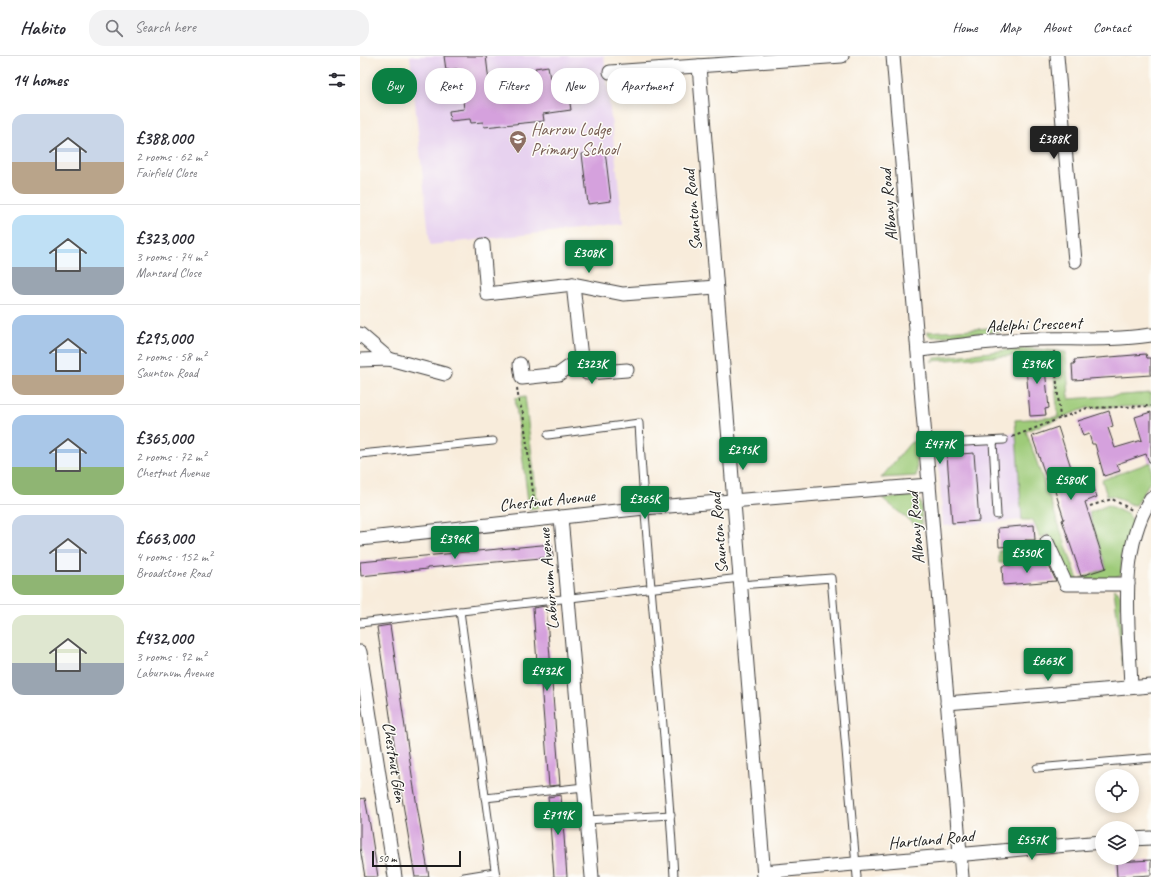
<!DOCTYPE html>
<html lang="en">
<head>
<meta charset="utf-8">
<style>
  :root { --surface:#fff; --page:#f2f2f3; --text:#2b2b33; --muted:#7c7c81; --line:#e1e1e2; --accent:#0b8043 }
  body { margin:0; font-family:Caveat,sans-serif; background:var(--page); color:var(--text); height:100vh; display:flex; flex-direction:column; font-size:15px; white-space:nowrap }
  * { box-sizing:border-box; margin:0 }
  p { font-size:13px; color:var(--muted) }
  .icon { flex:none; width:22px; height:22px; fill:none; stroke:currentColor; stroke-width:2; stroke-linecap:round; stroke-linejoin:round }
  .map { position:relative; flex:1; overflow:hidden }
  .sheet { display:flex; flex-direction:column; background:var(--surface); width:360px }
  .sheet>* { flex:none }
  .top-card { position:absolute; left:12px; top:12px; width:380px; height:36px; display:flex; gap:8px }
  .fabs { position:absolute; left:735px; top:713px; display:grid; gap:8px }
  .fabs a { display:grid; place-items:center; width:44px; height:44px; border-radius:50%; background:var(--surface); box-shadow:0 2px 10px #0003; font-size:20px }
  .scale { position:absolute; left:12px; bottom:10px; width:89px; box-sizing:border-box; padding-left:4px; border:2px solid #1c1c1c; border-top:0; font-size:11px; line-height:14px; white-space:nowrap; color:#1c1c1c; -webkit-text-stroke:3px #fdfcf7; paint-order:stroke }
  .price { position:absolute; translate:-50% -34px; padding:0 9px; border-radius:4px; background:var(--accent); color:#fff; font-size:13px; line-height:26px; filter:drop-shadow(0 1px 2px #0008) }
  .price::after { content:''; position:absolute; left:50%; top:24px; width:12px; height:9px; margin-left:-6px; background:inherit; clip-path:polygon(0 0,100% 0,50% 100%) }
  .price.selected { background:#222; color:#fff }
  ul { padding:0; list-style:none }
  li { display:flex; align-items:center; gap:12px; height:100px; padding:0 12px }
  li+li { border-top:1px solid var(--line) }
  li span { display:grid; place-items:center; flex:none; width:112px; height:80px; border-radius:12px; color:#555 }
  li>.icon { margin-inline-start:auto }
  span .icon { width:48px; height:48px; fill:#fffc; stroke-width:1 }
  li b { font-size:17px }
  h2 { display:flex; justify-content:space-between; align-items:center; height:48px; padding:0 12px; font-size:17px }
  .tag { padding:0 14px; border-radius:16px; background:var(--surface); box-shadow:0 2px 10px #0003; font-size:14px; line-height:36px }
  .tag.selected { background:var(--accent); color:#fff }
  header { display:flex; align-items:center; gap:24px; box-sizing:border-box; height:56px; padding:0 20px; background:var(--surface); border-bottom:1px solid var(--line) }
  header strong { font-size:19px }
  nav { display:flex; gap:22px; margin-inline-start:auto; font-size:14px }
  .search { width:280px; height:36px; background:var(--page); display:flex; align-items:center; gap:10px; box-sizing:border-box; padding:0 14px; border-radius:16px; color:var(--muted); font-size:15px }
  main { display:flex; flex:1; min-height:0 }
  .map>svg:first-child { display:block }
  .built { fill:#e7d2ef }
  .green { fill:#9ecb79; stroke:#5d744a }
  .building { fill:#d5a1dd }
  .lines { fill:none; stroke-linecap:round; stroke-linejoin:round }
  .service-casing { stroke:#3d3b39; stroke-width:9 }
  .minor-casing { stroke:#3d3b39; stroke-width:15 }
  .path { stroke:#3d3b39; stroke-width:2; stroke-dasharray:3 3; stroke-linecap:butt }
  .service { stroke:#fff; stroke-width:7 }
  .minor { stroke:#fff; stroke-width:13 }
  .labels { text-anchor:middle; stroke-width:3; stroke-linejoin:round; paint-order:stroke }
  .education-label { font-size:17px; fill:#785e54; stroke:#fdfcf7; text-anchor:start }
  .street-label { font-size:17px; fill:#1c1c1c; stroke:#fdfcf7 }
</style>
</head>
<body>
<header>
<strong>Habito</strong>
<div class="search"><svg class="icon" aria-label="search" viewBox="0 0 24 24"><circle cx="10" cy="10" r="6"/><path d="M15 15l6 6"/></svg>Search here</div>
<nav><a>Home</a><a>Map</a><a>About</a><a>Contact</a></nav>
</header>
<main>
<section class="sheet">
<h2>14 homes<svg class="icon" aria-label="filters" viewBox="0 0 24 24"><path d="M4 7h16M4 17h16"/><circle cx="9" cy="7" r="2"/><circle cx="15" cy="17" r="2"/></svg></h2>
<ul>
<li><span style="background:linear-gradient(#c9d6e8 60%,#b9a48a 0)"><svg class="icon" aria-label="home" viewBox="0 0 24 24"><path d="M3 11l9-7 9 7M6 9v11h12V9"/></svg></span><div><b>£388,000</b><p>2 rooms · 62 m²</p><p>Fairfield Close</p></div></li>
<li><span style="background:linear-gradient(#bfe0f5 65%,#9aa5b1 0)"><svg class="icon" aria-label="home" viewBox="0 0 24 24"><path d="M3 11l9-7 9 7M6 9v11h12V9"/></svg></span><div><b>£323,000</b><p>3 rooms · 74 m²</p><p>Mansard Close</p></div></li>
<li><span style="background:linear-gradient(#a9c7e8 75%,#b9a48a 0)"><svg class="icon" aria-label="home" viewBox="0 0 24 24"><path d="M3 11l9-7 9 7M6 9v11h12V9"/></svg></span><div><b>£295,000</b><p>2 rooms · 58 m²</p><p>Saunton Road</p></div></li>
<li><span style="background:linear-gradient(#a9c7e8 65%,#8fb573 0)"><svg class="icon" aria-label="home" viewBox="0 0 24 24"><path d="M3 11l9-7 9 7M6 9v11h12V9"/></svg></span><div><b>£365,000</b><p>2 rooms · 72 m²</p><p>Chestnut Avenue</p></div></li>
<li><span style="background:linear-gradient(#c9d6e8 75%,#8fb573 0)"><svg class="icon" aria-label="home" viewBox="0 0 24 24"><path d="M3 11l9-7 9 7M6 9v11h12V9"/></svg></span><div><b>£663,000</b><p>4 rooms · 152 m²</p><p>Broadstone Road</p></div></li>
<li><span style="background:linear-gradient(#dfe7d0 60%,#9aa5b1 0)"><svg class="icon" aria-label="home" viewBox="0 0 24 24"><path d="M3 11l9-7 9 7M6 9v11h12V9"/></svg></span><div><b>£432,000</b><p>3 rooms · 92 m²</p><p>Laburnum Avenue</p></div></li>
</ul>
</section>
<div class="map">
<svg width="791" height="821" viewBox="0 0 791 821">
  <rect width="100%" height="100%" fill="#fdfcf7"/>
  <filter id="ink" filterUnits="userSpaceOnUse"><feTurbulence type="fractalNoise" baseFrequency=".025" numOctaves="2"/><feDisplacementMap in="SourceGraphic" scale="8" xChannelSelector="R" yChannelSelector="G"/><feConvolveMatrix kernelMatrix="1 2 1 2 8 2 1 2 1" color-interpolation-filters="sRGB"/></filter>
  <filter id="wash" filterUnits="userSpaceOnUse"><feTurbulence type="fractalNoise" baseFrequency=".012" numOctaves="4" result="noise"/><feDisplacementMap in="SourceGraphic" scale="16" xChannelSelector="R" yChannelSelector="G"/><feGaussianBlur stdDeviation="0.9" result="paint"/><feColorMatrix in="noise" values="0 0 0 0 0 0 0 0 0 0 0 0 0 0 0 0 0 1.4 0 .05"/><feComposite in="paint" operator="in"/></filter>
  <g filter="url(#wash)">
    <rect width="100%" height="100%" fill="#f8ecdb"/>
    <g class="built">
      <polygon points="50,0 244,0 263,168 70,189"/>
      <polygon points="656,377 662,464 583,470 577,382"/>
    </g>
    <g class="green">
      <polygon points="644,271 644,275 573,281 569,280 567,276"/>
      <polygon points="667,292 706,296 709,343 791,337 791,350 727,352 666,375 718,524 746,512 729,457 748,449 767,458 776,467 762,498 761,518 752,524 708,524 688,478 680,482 673,464 662,464 655,364 698,361 692,297 571,305 575,302"/>
      <polygon points="165,340 178,452 169,453 155,342"/>
      <polygon points="555,385 557,416 556,420 521,422 550,387"/>
      <path d="M 791,406 L 791,424 L 776,449 C 765,449 758,438 747,440 L 742,424 Z"/>
      <polygon points="550,440 555,440 561,447 562,468 557,471 522,442"/>
      <polygon points="684,493 690,506 639,507 639,495"/>
      <polygon points="754,533 758,535 760,539 763,611"/>
    </g>
    <g id="blocks">
      <g class="building">
        <polygon points="84,0 126,0 130,34 177,28 175,12 188,10 190,23 195,23 198,42 209,41 211,54 183,58 184,65 124,71 123,66 111,67 110,63 90,65 89,55 104,53 100,19 97,20 97,13 86,14"/>
        <polygon points="245,95 251,145 228,148 222,98"/>
        <polygon points="680,298 680,303 684,303 689,352 685,353 686,359 670,360 665,299"/>
        <polygon points="786,298 787,302 791,302 791,319 713,324 712,308 715,308 714,304"/>
        <polygon points="749,355 753,370 748,372 755,392 782,384 775,361 791,356 791,406 789,406 786,398 757,408 760,415 744,420 735,388 732,388 729,378 723,380 718,365"/>
        <polygon points="698,371 716,427 720,426 721,429 732,426 737,441 725,446 746,512 721,520 702,464 704,463 693,429 689,430 672,380"/>
        <polygon points="614,397 619,465 592,467 587,399"/>
        <polygon points="674,469 675,484 665,484 666,489 639,491 638,472"/>
        <polygon points="192,488 193,501 67,512 67,513 1,520 0,506"/>
        <polygon points="685,506 686,510 689,510 696,525 643,529 642,510"/>
        <polygon points="186,550 200,729 189,730 181,627 177,628 175,607 177,607 173,552"/>
        <polygon points="30,569 53,726 69,821 55,821 43,748 17,571"/>
        <polygon points="201,739 207,821 194,821 188,741"/>
        <polygon points="5,742 10,769 18,821 5,821 0,792 0,743"/>
        <polygon points="791,804 791,819 757,821 756,806"/>
      </g>
    </g>
  </g>
  <g filter="url(#ink)">
    <use href="#blocks" fill-opacity="0" stroke="#3d3b39" stroke-width="1"/>
    <g class="lines">
      <defs>
        <g id="service">
          <path d="M 188,379 L 279,367 C 287,519 306,670 314,821"/>
          <polyline points="633,385 637,459"/>
          <polyline points="566,388 644,384"/>
          <polyline points="0,398 133,385"/>
          <polyline points="380,529 471,522 497,821"/>
          <polyline points="100,555 136,821"/>
          <polyline points="0,567 380,522"/>
          <polyline points="677,712 791,702"/>
          <polyline points="125,742 224,731"/>
          <polyline points="227,764 311,759"/>
          <polyline points="104,821 135,816"/>
        </g>
        <g id="minor">
          <polyline points="533,0 602,821"/>
          <polyline points="697,0 715,205"/>
          <polyline points="339,10 404,821"/>
          <polyline points="250,16 482,0"/>
          <polyline points="123,189 127,238 213,228 263,238 356,231"/>
          <polyline points="0,278 29,303"/>
          <path d="M 558,294 C 597,290 636,284 674,283 C 715,282 750,285 791,279"/>
          <polyline points="221,302 227,317 267,314"/>
          <polyline points="0,304 29,303 85,318"/>
          <polyline points="160,308 162,322 199,318 221,302 213,228"/>
          <polyline points="201,461 232,821"/>
          <polyline points="0,483 284,452 569,429"/>
          <polyline points="687,486 706,528 768,528"/>
          <polyline points="0,596 35,821"/>
          <path d="M 771,631 C 769,570 757,496 791,442"/>
          <polyline points="587,647 791,630"/>
          <polyline points="772,783 791,782"/>
          <polyline points="404,816 742,786"/>
        </g>
      </defs>
      <use href="#service" class="service-casing"/>
      <use href="#minor" class="minor-casing"/>
      <g class="path">
        <polyline points="694,295 700,362"/>
        <polyline points="157,332 159,346 163,357 175,452"/>
        <polyline points="652,381 727,352 791,350"/>
        <polyline points="730,450 752,443 772,454"/>
      </g>
      <use href="#service" class="service"/>
      <use href="#minor" class="minor"/>
    </g>
  </g>
  <defs>
    <symbol id="school-pin" viewBox="-11 -11 22 30"><path d="M0 17L-7.5 6A9.5 9.5 0 1 1 7.5 6Z" fill="#8d6e63" stroke="#fdfcf7"/><path d="M0-5L7-2L0 1L-7-2ZM-4 1L0 2.5L4 1V4Q0 6-4 4Z" fill="#fff"/></symbol>
  </defs>
  <g fill-rule="evenodd">
    <use href="#school-pin" x="148" y="73" width="20" height="27"/>
  </g>
  <g class="labels">
    <g class="education-label">
      <text x="171" y="79">Harrow Lodge<tspan x="171" dy="20">Primary School</tspan></text>
    </g>
    <g class="street-label">
      <text transform="translate(528 149) rotate(-95)" y="6">Albany Road</text>
      <text transform="translate(332 154) rotate(-95)" y="6">Saunton Road</text>
      <text transform="translate(674 268) rotate(-2)" y="6">Adelphi Crescent</text>
      <text transform="translate(187 444) rotate(-6)" y="6">Chestnut Avenue</text>
      <text transform="translate(555 472) rotate(-95)" y="6">Albany Road</text>
      <text transform="translate(358 477) rotate(-95)" y="6">Saunton Road</text>
      <text transform="translate(188 523) rotate(-95)" y="6">Laburnum Avenue</text>
      <text transform="translate(35 706) rotate(81)" y="6">Chestnut Glen</text>
      <text transform="translate(571 783) rotate(-5)" y="6">Hartland Road</text>
    </g>
  </g>
</svg>
<div class="fabs">
<a><svg class="icon" aria-label="locate" viewBox="0 0 24 24"><circle cx="12" cy="12" r="6"/><path d="M12 2v4M12 18v4M2 12h4M18 12h4"/></svg></a>
<a><svg class="icon" aria-label="layers" viewBox="0 0 24 24"><path d="M12 4l9 5-9 5-9-5zM3 14l9 5 9-5"/></svg></a>
</div>
<div class="scale">50 m</div>
<b class="price selected" style="left:694px;top:104px">£388K</b>
<b class="price" style="left:229px;top:218px">£308K</b>
<b class="price" style="left:232px;top:329px">£323K</b>
<b class="price" style="left:677px;top:329px">£396K</b>
<b class="price" style="left:580px;top:409px">£477K</b>
<b class="price" style="left:383px;top:415px">£295K</b>
<b class="price" style="left:711px;top:445px">£580K</b>
<b class="price" style="left:285px;top:464px">£365K</b>
<b class="price" style="left:95px;top:504px">£396K</b>
<b class="price" style="left:667px;top:518px">£550K</b>
<b class="price" style="left:688px;top:626px">£663K</b>
<b class="price" style="left:187px;top:636px">£432K</b>
<b class="price" style="left:198px;top:780px">£719K</b>
<b class="price" style="left:672px;top:805px">£557K</b>
<div class="top-card">
<a class="tag selected">Buy</a>
<a class="tag">Rent</a>
<a class="tag">Filters</a>
<a class="tag">New</a>
<a class="tag">Apartment</a>
</div>
</div>
</main>
</body>
</html>
